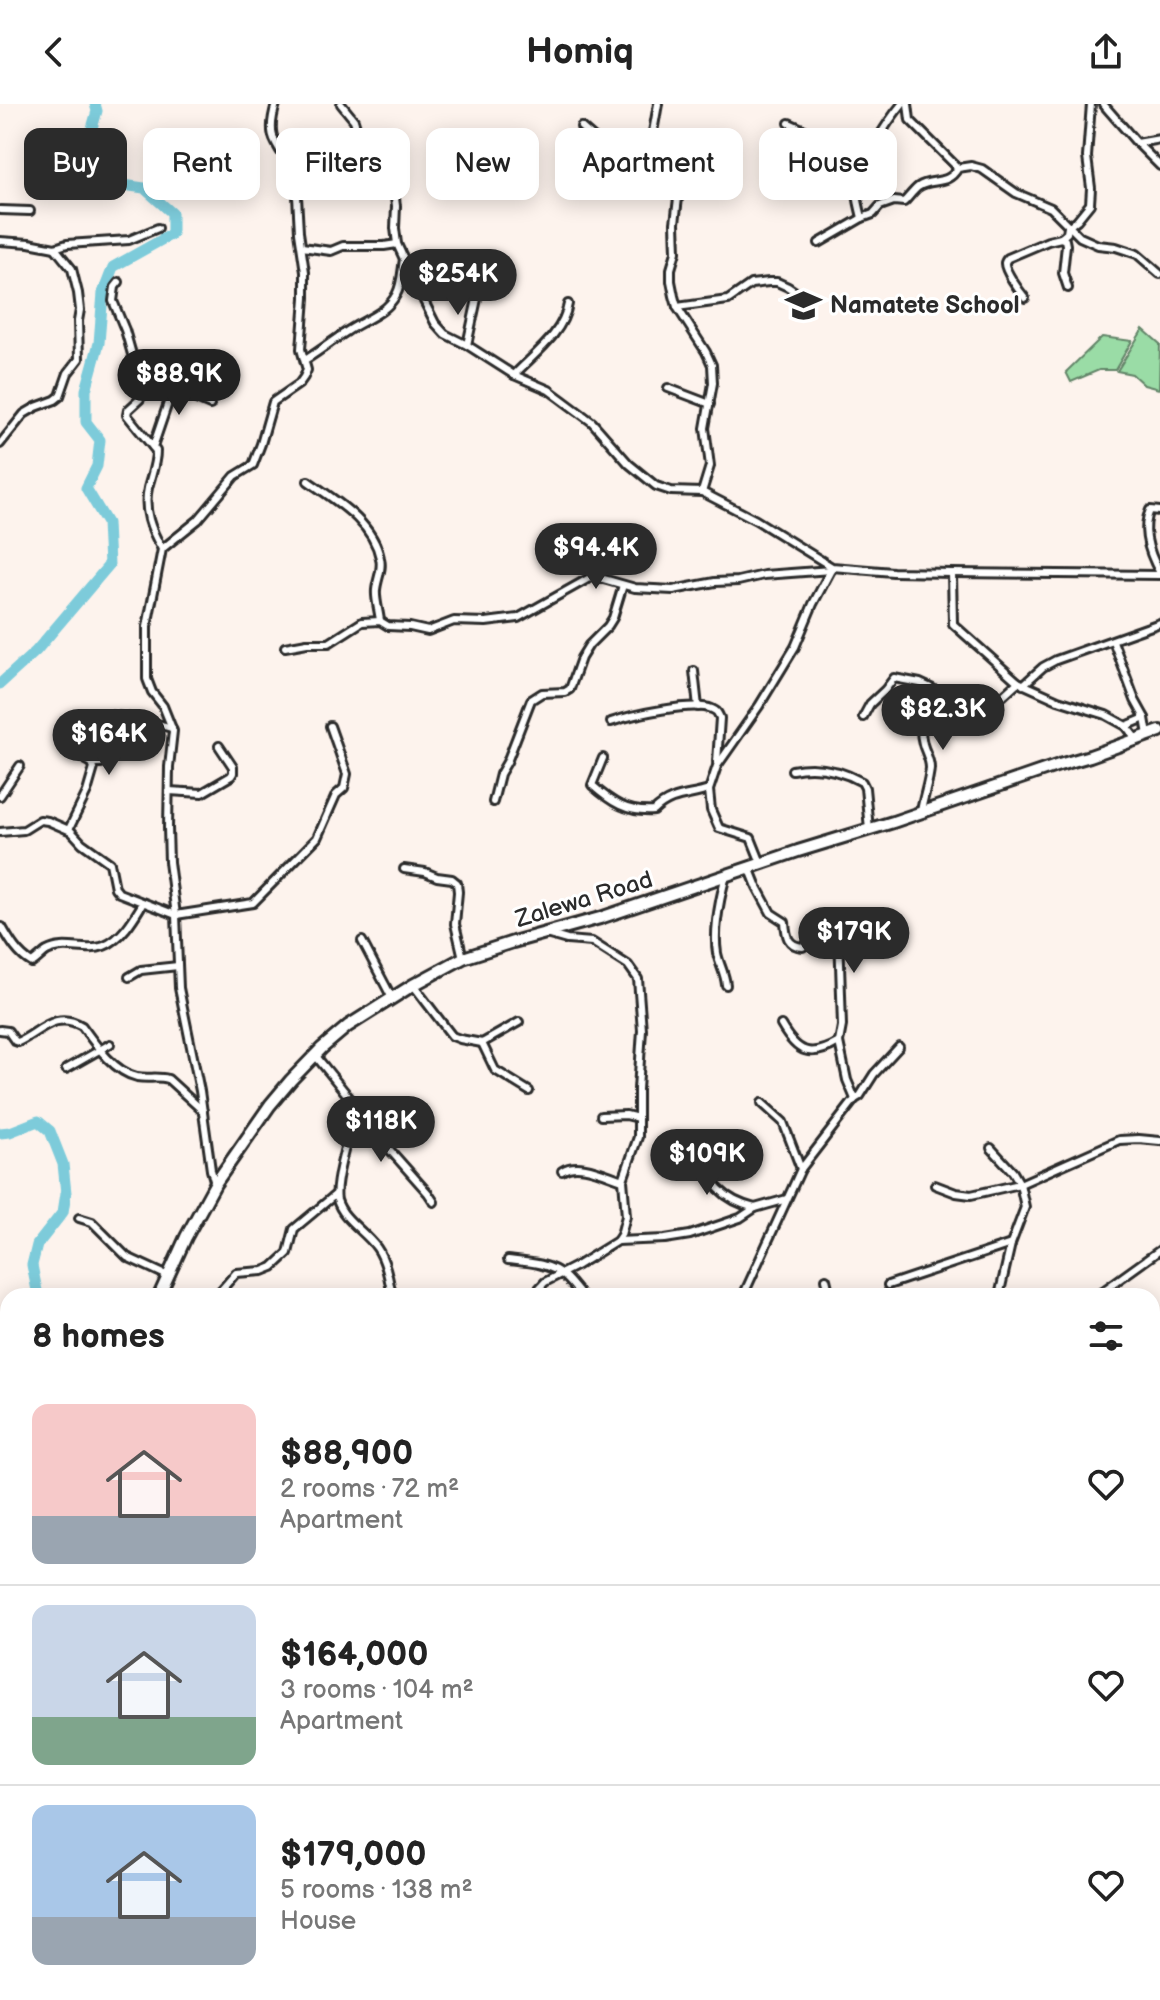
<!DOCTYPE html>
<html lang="en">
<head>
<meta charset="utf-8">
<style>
  :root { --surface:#fff; --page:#f6f6f6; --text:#222; --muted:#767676; --line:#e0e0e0; --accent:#2b2b2b }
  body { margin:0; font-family:"Balsamiq Sans",sans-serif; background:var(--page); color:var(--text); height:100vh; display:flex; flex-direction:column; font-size:30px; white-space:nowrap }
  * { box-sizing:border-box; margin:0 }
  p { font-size:26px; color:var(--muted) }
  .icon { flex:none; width:44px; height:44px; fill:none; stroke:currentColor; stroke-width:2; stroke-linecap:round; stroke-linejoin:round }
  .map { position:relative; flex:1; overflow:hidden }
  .side { position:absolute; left:0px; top:1184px; width:1160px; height:712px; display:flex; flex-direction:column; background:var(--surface); border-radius:24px 24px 0 0; box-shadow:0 4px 20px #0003 }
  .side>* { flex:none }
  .guide { position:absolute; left:24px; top:24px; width:1112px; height:72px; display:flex; gap:16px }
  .price { position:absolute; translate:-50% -68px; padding:0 18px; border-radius:28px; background:var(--accent); color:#fff; font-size:26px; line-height:52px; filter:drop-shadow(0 2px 4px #0008) }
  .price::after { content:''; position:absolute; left:50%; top:48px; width:24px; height:18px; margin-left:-12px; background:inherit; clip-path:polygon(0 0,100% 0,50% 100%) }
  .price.active { background:#222; color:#fff }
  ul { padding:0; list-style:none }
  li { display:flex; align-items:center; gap:24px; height:200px; padding:0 32px }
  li+li { border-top:2px solid var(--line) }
  li span { display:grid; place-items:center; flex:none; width:224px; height:160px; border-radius:16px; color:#555 }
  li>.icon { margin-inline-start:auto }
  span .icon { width:96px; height:96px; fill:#fffc; stroke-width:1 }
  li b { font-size:34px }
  h2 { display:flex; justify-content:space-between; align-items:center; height:96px; padding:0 32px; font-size:34px }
  .chip { padding:0 28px; border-radius:16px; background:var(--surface); box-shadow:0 4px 20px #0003; font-size:28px; line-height:72px }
  .chip.active { background:var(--accent); color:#fff }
  header { display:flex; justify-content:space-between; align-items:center; height:104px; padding:0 32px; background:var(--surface); font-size:36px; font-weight:800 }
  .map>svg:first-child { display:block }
  .green { fill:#9adca6; stroke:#628468; stroke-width:2 }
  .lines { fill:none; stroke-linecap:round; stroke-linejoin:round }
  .river { stroke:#7dcbda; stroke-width:11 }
  .minor-casing { stroke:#2b2b2b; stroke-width:12 }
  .tertiary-casing { stroke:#2b2b2b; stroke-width:13 }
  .trunk-casing { stroke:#2b2b2b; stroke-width:16 }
  .minor { stroke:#fff; stroke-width:6 }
  .tertiary { stroke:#fff; stroke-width:7 }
  .trunk { stroke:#fff; stroke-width:10 }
  .labels { text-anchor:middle; stroke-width:6; stroke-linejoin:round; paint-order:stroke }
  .poi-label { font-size:24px; font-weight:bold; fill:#2b2b2b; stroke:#fff; text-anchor:start }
  .street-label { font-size:24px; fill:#2b2b2b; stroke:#fff }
</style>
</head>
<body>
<header><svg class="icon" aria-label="back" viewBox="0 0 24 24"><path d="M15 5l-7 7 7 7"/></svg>Homiq<svg class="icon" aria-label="share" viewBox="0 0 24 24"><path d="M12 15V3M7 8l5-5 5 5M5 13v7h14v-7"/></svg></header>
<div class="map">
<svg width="1160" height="1896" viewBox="0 0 1160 1896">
  <rect width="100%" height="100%" fill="#fdf3ed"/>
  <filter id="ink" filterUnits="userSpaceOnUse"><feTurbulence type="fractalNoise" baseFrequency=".0125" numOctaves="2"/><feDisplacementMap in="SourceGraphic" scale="16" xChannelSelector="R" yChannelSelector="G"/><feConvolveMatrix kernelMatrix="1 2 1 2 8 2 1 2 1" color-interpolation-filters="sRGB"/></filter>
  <g filter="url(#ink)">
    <g class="green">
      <polygon points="1143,225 1160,240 1159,285 1144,281 1132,270 1117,267"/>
      <polygon points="1102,233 1132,237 1115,266 1099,266 1071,278 1066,268"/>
    </g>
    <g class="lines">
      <g class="river">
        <polyline points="0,580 36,547 109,461 107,419 86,384 97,362 100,336 86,318 86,286 99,239 103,189 113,163 172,130 172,109 144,84 96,77 81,62 97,7 95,0"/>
        <polyline points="0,1029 10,1028 38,1017 50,1027 63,1060 66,1089 63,1108 37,1141 32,1161 38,1192"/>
        <polyline points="0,1591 8,1585"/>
      </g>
      <defs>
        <g id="minor">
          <polyline points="341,0 354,16 360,36 374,64 395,94 396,102 395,124 397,140 404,155 416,169 424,197 435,219 445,230 467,241 514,271 549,286 592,318 629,360 656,382 671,387 702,388 756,416 832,463 893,468 952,469 1160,471"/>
          <polyline points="658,0 653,28 653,45 660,52 671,72 678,94 675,119 676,148 671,165 671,177 674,192 677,203 706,248 712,261 713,279 705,324 710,362 702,388"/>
          <polyline points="908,0 910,16 958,64"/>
          <polyline points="1103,0 1137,39 1160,62"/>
          <polyline points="789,19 829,37 869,51"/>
          <polyline points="581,23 597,37 638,54 654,68 674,78"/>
          <polyline points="1137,39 1160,35"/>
          <polyline points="790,50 809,28"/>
          <path d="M 630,86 C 632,64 634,57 653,45"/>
          <polyline points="0,106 30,107"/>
          <path d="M 862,114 C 860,104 856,93 857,83 C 860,60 887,18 902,0"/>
          <polyline points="1061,134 1065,136 1066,141 1063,169 1068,184"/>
          <polyline points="0,137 29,139 55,144 67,140 129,136 158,124"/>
          <path d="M 819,139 L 862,114 L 873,110 L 880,102 L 894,97 L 904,98 C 908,94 913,87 918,83 C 932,73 947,83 958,64 L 971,62 L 982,65 L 1016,89 L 1051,104 L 1080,133 L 1098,141 L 1116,143 L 1137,150 L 1160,170"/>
          <polyline points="302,143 331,147 343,142 384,142 397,140"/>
          <path d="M 119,178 L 115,183 L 113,197 L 125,226 L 133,254 L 146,275 L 140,295 L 128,306 L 127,311 L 156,347 C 156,360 151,372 148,384 C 143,406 151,426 162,445"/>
          <path d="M 1025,194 C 1020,188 1004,166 1005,159 C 1005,157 1007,155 1008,154 L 1048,137 L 1061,134 L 1067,129 L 1068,123 L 1077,116 L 1090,100 L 1091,84 L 1087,53 L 1091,0"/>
          <polyline points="677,203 728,196 751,180 769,178 777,178 788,183 797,189 802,197"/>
          <polyline points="467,241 478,190"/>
          <path d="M 305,256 C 320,247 332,237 346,228 C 363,216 386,210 396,191 C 402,181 402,166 404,155"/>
          <path d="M 514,271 C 534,250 563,230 568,200"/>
          <polyline points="668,284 710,300"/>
          <polyline points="0,340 24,310 36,303 55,296 60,292 68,269 79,255 78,217 80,206 78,189 72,165 55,144"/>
          <polyline points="153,343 172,287 178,287 210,301"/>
          <path d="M 308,377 C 336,397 373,418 380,454 C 383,465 377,475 376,486 C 375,495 379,507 380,517"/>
          <path d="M 1160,407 L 1150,406 C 1141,426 1150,451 1160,469"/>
          <polyline points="952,469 953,520 1018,578 1058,596 1106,611 1126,622 1137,636"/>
          <polyline points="1113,537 1135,596 1145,614 1148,631"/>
          <polyline points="285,543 307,539 329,539 362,518 380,517 388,522 410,523 428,527 454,517 486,518 518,514 593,472 635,484 673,486 715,478 738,477 764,471 831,466"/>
          <polyline points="694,567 698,603"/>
          <polyline points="1023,581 1043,563 1056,556 1160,519"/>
          <polyline points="106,611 138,615 172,624"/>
          <path d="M 863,613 L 870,600 L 885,586 L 894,574 L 920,579 L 933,585 C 926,606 917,617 923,640 C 925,648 930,655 930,664 C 929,679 923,693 921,708"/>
          <path d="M 611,618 C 631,611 693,597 712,605 C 718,608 717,608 720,614 L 717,658"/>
          <polyline points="987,619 997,597 1018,578"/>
          <polyline points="1126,622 1145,614"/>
          <polyline points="64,644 92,659 94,664 87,688 69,725"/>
          <path d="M 603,654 L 592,681 C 611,698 627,709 654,707 C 672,690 687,693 709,686"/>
          <polyline points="92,659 101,659 118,644 132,615"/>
          <path d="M 792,666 C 817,661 840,666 862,678 L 865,684 L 869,725"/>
          <polyline points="169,687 202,689 231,672 233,669 233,663 219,642"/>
          <polyline points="0,692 20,662"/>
          <polyline points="493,698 500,670 507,658 531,596 542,589 565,588 570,585 581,554 589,541 608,522 613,514 623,481"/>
          <polyline points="0,728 24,726 40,716 48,717 71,727 82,739 110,759 115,784 119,789 176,811 253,799 317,734 336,691 344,684 347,670 330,622"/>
          <polyline points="761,759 751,734 719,724 711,706 709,686 717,662 759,602 795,543 813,500 831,466"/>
          <path d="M 749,763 L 757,783 L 771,809 L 785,818 C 786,831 787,842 803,843 L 815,833 L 826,819 L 833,821 L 839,829 L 842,922 L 839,938 L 847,976 L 855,995"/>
          <polyline points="404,765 425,768 437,773 452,775 457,779 458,788 455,820 463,854"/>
          <path d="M 2,823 C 10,837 18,851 32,859 C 37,856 42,850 47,847 C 65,837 86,849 104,842 C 122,835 134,814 143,799"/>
          <polyline points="362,837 392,894"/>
          <polyline points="129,873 141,866 178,862"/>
          <polyline points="413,881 452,932 460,935 482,939 519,918"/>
          <path d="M 726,881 C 725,869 719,860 717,849 C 713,825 720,794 726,771"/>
          <path d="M 781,921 C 797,949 810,955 839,938"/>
          <path d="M 0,926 L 8,927 L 15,937 L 18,938 C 40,928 55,906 82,922 C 95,940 114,968 137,973 C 148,975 158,972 168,975 L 203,1007"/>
          <polyline points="482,939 495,966 529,987"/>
          <path d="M 315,951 L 357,1003 C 351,1022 333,1078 337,1096 C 343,1116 365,1127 377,1144 C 386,1157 389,1176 392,1192"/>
          <polyline points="66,965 110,940"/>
          <polyline points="762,999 783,1018 801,1065"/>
          <polyline points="357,1003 374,1028 428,1089 434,1098"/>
          <polyline points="601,1012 626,1011 638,1014"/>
          <polyline points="991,1044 1013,1068 1020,1080 1025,1103 1011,1140 999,1192"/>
          <path d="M 705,1046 C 704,1079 726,1097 755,1104"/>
          <path d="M 562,1067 C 579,1056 606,1071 623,1076"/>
          <path d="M 215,1080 L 211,1066 L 200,987 L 179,884 L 176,811 L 169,758 L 168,724 L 169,663 L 173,627 L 163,602 L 152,588 L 147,575 L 147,523 L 162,445 L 198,416 L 235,372 L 253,361 L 261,340 L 273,298 L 299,280 L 304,273 L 307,266 L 301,245 L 305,194 L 305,168 L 299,128 L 296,74 L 294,68 C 277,39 265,36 276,0"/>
          <polyline points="935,1081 956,1089 971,1091 1020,1080 1119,1036 1139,1035 1160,1037"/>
          <polyline points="79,1114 92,1118 127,1153 168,1172"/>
          <polyline points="617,1137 665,1135 690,1131 740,1114 755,1104 787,1095"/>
          <path d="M 508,1156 C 526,1158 550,1159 564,1172 C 571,1178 576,1186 582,1192"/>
          <polyline points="826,1175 830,1192"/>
          <polyline points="888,1181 1011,1140"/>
          <polyline points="216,1192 236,1169 263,1167 273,1163 288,1149 294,1125 336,1090"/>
          <polyline points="532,1192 545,1178 578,1161 617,1137 621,1131 626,1112 623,1076 638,1033 638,985 642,926 638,875 628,861 592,838 567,836 546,830"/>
          <polyline points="743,1192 801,1065 855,995 860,992 874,970 899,943"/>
          <polyline points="1092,1192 1103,1187 1160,1146"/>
          <polyline points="0,1346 8,1347"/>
          <polyline points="0,1412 8,1391"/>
          <polyline points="1152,1463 1160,1470"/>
          <polyline points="1152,1514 1160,1504"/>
          <polyline points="1152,1676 1160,1665"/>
          <polyline points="1152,1742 1160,1743"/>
          <polyline points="1152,1843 1160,1852"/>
          <polyline points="1009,1888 1017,1896"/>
          <polyline points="283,1889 293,1896"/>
          <polyline points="41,1896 43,1888"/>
          <polyline points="67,1896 78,1888"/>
          <polyline points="526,1896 535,1888"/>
          <polyline points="732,1896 737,1888"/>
          <polyline points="1149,1896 1160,1880"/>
        </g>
        <polyline id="tertiary" points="278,1896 283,1888"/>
        <g id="trunk">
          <polyline points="159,1192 186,1133 215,1080 270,1001 291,976 322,944 348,922 413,881 463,854 513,838 600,814 798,747 893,718 1059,661 1090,652 1160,627"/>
          <polyline points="0,1513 8,1503"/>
        </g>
      </defs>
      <use href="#minor" class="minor-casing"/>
      <use href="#tertiary" class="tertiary-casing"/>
      <use href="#trunk" class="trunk-casing"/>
      <use href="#minor" class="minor"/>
      <use href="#tertiary" class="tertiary"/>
      <use href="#trunk" class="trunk"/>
    </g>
  </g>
  <defs>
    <symbol id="school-bare" viewBox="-9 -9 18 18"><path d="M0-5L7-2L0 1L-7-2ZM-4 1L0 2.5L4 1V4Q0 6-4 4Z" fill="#2b2b2b" stroke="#fff" stroke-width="2.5" paint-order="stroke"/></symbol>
  </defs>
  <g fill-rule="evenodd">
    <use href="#school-bare" x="778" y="176" width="51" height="51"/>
  </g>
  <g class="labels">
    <g class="poi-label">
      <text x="830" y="209">Namatete School</text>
    </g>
    <g class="street-label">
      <text transform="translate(584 795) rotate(-17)" y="8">Zalewa Road</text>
    </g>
  </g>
</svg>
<b class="price" style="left:458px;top:213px">$254K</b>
<b class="price active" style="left:179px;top:313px">$88.9K</b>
<b class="price" style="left:596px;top:487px">$94.4K</b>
<b class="price" style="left:943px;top:648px">$82.3K</b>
<b class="price" style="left:109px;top:673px">$164K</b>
<b class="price" style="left:854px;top:871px">$179K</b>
<b class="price" style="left:381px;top:1060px">$118K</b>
<b class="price" style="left:707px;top:1093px">$109K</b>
<div class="guide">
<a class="chip active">Buy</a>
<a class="chip">Rent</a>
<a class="chip">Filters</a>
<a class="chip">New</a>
<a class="chip">Apartment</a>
<a class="chip">House</a>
</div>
<section class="side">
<h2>8 homes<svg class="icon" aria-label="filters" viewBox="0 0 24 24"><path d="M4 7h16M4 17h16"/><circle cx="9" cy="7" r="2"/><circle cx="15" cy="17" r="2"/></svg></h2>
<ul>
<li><span style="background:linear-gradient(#f6c9c9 70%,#9aa5b1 0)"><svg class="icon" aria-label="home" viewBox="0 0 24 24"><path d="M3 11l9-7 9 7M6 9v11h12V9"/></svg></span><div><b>$88,900</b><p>2 rooms · 72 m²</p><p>Apartment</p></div><svg class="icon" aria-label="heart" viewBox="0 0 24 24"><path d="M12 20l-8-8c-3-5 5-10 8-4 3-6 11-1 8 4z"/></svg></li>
<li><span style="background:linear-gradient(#c9d6e8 70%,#7fa58c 0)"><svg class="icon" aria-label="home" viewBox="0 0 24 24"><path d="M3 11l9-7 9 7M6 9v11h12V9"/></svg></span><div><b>$164,000</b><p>3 rooms · 104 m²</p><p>Apartment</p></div><svg class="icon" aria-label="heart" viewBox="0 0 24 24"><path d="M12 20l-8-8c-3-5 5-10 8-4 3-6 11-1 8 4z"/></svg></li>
<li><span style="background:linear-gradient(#a9c7e8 70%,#9aa5b1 0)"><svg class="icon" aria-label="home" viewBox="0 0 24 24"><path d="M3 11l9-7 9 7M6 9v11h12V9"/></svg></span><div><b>$179,000</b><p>5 rooms · 138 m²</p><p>House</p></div><svg class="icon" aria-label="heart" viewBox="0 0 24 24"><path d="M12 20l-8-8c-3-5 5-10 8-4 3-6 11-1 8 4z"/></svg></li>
</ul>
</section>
</div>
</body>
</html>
